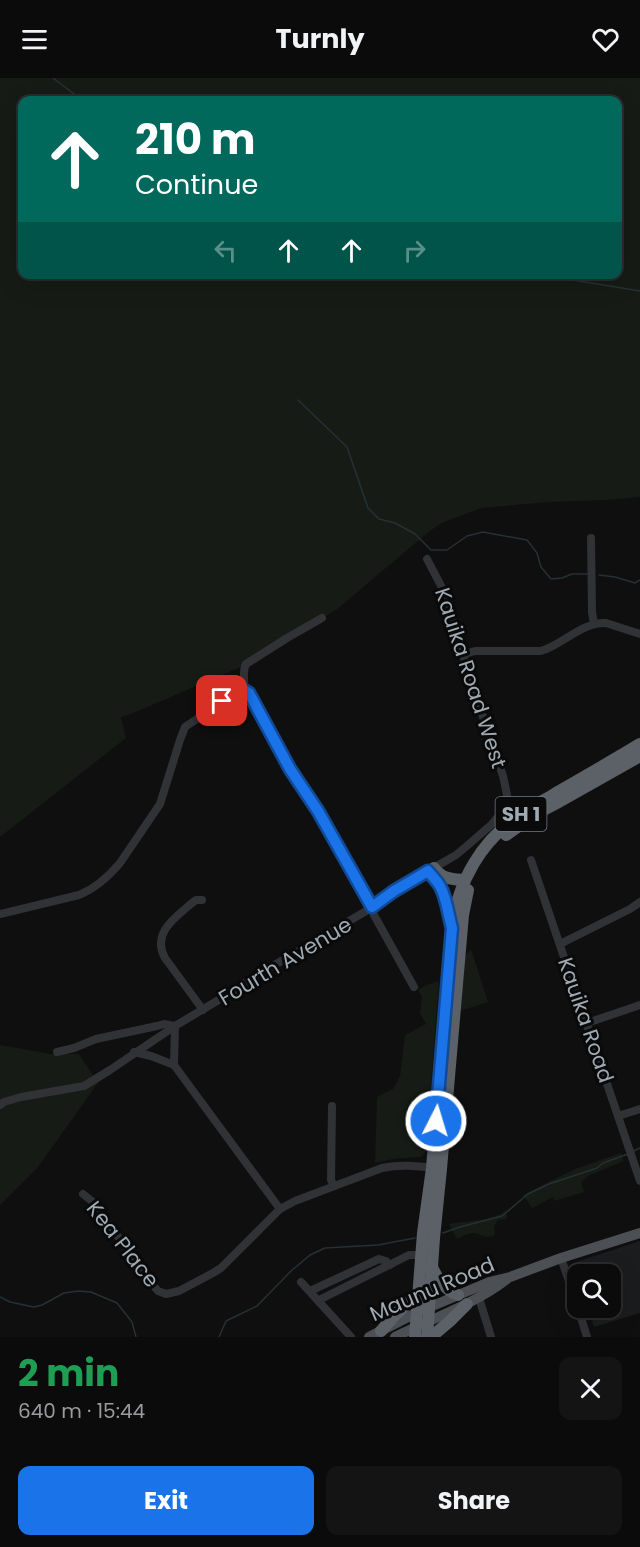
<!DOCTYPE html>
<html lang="en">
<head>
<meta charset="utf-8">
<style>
	body { margin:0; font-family:Poppins,sans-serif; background:#141415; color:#f1f3f6; height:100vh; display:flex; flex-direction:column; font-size:22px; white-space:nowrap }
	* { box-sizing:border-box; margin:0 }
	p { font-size:20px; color:#9a9b9d }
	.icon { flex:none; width:33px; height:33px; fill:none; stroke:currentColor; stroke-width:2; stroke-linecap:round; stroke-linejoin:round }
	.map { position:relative; height:1259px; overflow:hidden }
	.sheet { display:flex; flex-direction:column; background:#0b0b0c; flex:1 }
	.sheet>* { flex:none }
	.top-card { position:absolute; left:18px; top:18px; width:604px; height:183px; border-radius:12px; box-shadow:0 6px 24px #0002,0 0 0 2px #2b2b2d; background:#00695c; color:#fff; overflow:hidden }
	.fabs { position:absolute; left:567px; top:1186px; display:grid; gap:12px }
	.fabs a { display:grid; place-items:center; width:54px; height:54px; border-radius:12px; background:#0b0b0c; box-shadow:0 6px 24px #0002,0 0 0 2px #2b2b2d; font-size:30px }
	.pin { position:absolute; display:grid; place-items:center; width:51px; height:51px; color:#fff; margin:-26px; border-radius:12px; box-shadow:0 3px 9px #0006 }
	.me { position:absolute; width:66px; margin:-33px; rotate:5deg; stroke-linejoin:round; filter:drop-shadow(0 0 4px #0008) }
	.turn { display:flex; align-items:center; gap:21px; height:126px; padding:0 18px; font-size:27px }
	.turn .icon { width:78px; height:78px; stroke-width:2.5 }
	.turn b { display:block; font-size:42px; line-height:51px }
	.lanes { display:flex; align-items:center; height:57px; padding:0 18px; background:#0003; justify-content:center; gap:30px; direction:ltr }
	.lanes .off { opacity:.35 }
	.round { display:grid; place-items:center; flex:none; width:63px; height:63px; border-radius:12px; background:#141415 }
	.head { display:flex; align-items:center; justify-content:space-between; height:102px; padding:0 18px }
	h1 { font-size:36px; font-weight:700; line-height:45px; color:#1e9e55 }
	.button { display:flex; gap:12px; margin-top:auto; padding:12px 18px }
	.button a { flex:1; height:69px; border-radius:12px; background:#1a73e8; color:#fff; font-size:24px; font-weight:700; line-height:69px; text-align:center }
	.button a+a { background:#141415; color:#f1f3f6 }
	header { display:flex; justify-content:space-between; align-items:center; height:78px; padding:0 18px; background:#0b0b0c; font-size:27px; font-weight:700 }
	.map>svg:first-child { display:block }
</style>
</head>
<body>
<header><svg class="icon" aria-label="menu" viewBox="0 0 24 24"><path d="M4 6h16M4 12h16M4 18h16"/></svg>Turnly<svg class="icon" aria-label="heart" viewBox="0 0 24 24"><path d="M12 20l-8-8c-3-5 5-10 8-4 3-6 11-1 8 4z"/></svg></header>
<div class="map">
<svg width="640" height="1259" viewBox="0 0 640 1259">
	<rect width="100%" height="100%" fill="#0f0f10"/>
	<path fill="#1b1c1d" d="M640,1163V1235L594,1249L588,1230H610V1197H578L577,1199L573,1185Z"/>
	<g fill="#161b15" fill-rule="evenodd">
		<path d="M0,0H640V419L605,422L549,424L481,430L444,444L431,452L336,532L243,588L131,636L121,639L126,660L0,759ZM22,22H618V196H22Z"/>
		<path d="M471,871L488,924L460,933L465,878Z"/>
		<path d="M439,903L426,1073L421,1079L393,1081L375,1085L377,1019L393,1011L400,998L405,957L426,946L420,935L422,919L418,912L427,907Z"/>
		<path d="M0,967L51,976H79L98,1005L38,1089L0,1127Z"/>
		<path d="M621,1075L624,1083L590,1097L581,1104L584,1114L554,1123L553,1119L532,1130L523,1117L575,1091Z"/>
		<path d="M506,1132L507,1141L498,1142L494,1148L495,1157C483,1161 482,1156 473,1155C468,1155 461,1159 457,1161L449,1146C465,1143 495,1143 506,1132Z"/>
	</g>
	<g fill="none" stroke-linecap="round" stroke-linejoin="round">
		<g stroke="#253134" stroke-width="1.5">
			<path d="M53,0L82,22"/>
			<path d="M554,196L567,201L640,213"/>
			<path d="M298,322L347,369L368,430L379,441L395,445L415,456L431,472H447L467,458L483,454L527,462L537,475L541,489L551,501L562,500L572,496H587"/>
			<path d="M599,497L615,499L635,505L640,502"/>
			<path d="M632,1074L640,1070"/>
			<path d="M443,1155L460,1149L502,1138L528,1116L549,1106L597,1090L603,1085L628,1076"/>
			<path d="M0,1219L10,1224L34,1229L42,1227L64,1215L78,1213L91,1214L117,1225L132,1244L136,1259"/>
			<path d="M219,1259L226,1243L257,1228L291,1193L310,1177L325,1170L378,1167L415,1160"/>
		</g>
		<g stroke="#303236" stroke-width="8">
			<path d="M591,460L592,534L594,546"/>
			<path d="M322,540L287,560L246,586C242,593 245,603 244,612L248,616L290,691L318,733L369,824L374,837L414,909"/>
			<path d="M465,576L475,573H541C563,567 581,544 606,545L640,556"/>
			<path d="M531,782L640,1103"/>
			<path d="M202,822H196L192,825C176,839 151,855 165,880L203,932"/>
			<path d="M0,836L79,817C94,811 109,798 120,785L160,726L180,662L185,649L238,613L244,612"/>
			<path d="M560,866L630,831L640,824"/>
			<path d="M587,945L640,927"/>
			<path d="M57,974L74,970L96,961L157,948L164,946L175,948L174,987"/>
			<path d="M134,974L151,978L174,987L280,1131"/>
			<path d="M0,1027L4,1024L21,1019L84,1008L110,992L175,948L232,914L246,904L366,833L394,813L456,777L468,767L491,747L502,734L505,727L507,717L503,698L465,586L464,579L465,576L456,560L449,523L427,481"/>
			<path d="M332,1028L331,1102L334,1108"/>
			<path d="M618,1038L640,1031"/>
			<path d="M83,1116L93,1124L152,1206L158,1213L166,1216L179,1213L213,1195L221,1190L280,1131L295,1123L382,1090C400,1086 417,1088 435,1090"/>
			<path d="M561,1180L578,1229"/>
			<path d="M301,1204L351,1259"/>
			<path d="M310,1213L379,1181L386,1183L390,1187"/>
			<path d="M479,1220L491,1259"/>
			<path d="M319,1222L409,1177H421"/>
			<path d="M578,1230L587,1259"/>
		</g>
		<g stroke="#4c5055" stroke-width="10">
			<path d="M369,1259L416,1235L489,1204L510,1199L561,1180L640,1155"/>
			<path d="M395,1259C431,1241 475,1226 507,1201"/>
		</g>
		<g stroke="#5b6167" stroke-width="12">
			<path d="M506,757L534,737L555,726L640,678"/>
			<path d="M434,790C442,801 451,801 464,802"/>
			<path d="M428,793L440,809L448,830L450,843"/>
			<path d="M432,1189C438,1202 444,1211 458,1217"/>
			<path d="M381,1253L395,1237L417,1217"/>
			<path d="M415,1259L423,1155L432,1090L452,850C458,803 481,763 521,736C532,728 545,722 556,715C584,699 612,683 640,666"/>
			<path d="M427,1259L434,1160L441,1091L463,837L468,812"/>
			<path d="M431,1259L450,1243L467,1226"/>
		</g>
	</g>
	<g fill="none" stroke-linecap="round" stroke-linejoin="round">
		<g stroke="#114b97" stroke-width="15">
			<path id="route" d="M222,623L241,612H244L249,615L290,691L318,733L372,829L394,813L428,793C432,798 437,803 440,808C447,821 448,836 452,850L436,1043"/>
		</g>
		<use href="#route" stroke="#1a73e8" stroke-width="10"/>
	</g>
	<g text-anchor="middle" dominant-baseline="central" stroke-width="6" stroke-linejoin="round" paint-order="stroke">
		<rect fill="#0a0a0b" stroke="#727a81" stroke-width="1.5" x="495.5" y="719" width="51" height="34" rx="4.5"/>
		<g font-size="20" font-weight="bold" fill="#9faab3">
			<text x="521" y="736">SH 1</text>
		</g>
		<g font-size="21" fill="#9faab3" stroke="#0a0a0b">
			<text transform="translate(471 600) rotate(72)">Kauika Road West</text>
			<text transform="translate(285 883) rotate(-31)">Fourth Avenue</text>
			<text transform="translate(586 942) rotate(71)">Kauika Road</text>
			<text transform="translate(123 1166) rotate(52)">Kea Place</text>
			<text transform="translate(432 1211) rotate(-23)">Maunu Road</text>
		</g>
	</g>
</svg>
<div class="fabs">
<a><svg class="icon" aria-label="search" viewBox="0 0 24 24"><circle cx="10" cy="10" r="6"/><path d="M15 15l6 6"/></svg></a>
</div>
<div class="pin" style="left:222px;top:623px;background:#d93025"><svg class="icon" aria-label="arrive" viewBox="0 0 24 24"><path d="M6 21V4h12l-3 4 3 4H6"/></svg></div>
<svg class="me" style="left:436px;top:1043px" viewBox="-20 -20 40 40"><circle r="17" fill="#1a73e8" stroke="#fff" stroke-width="3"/><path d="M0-11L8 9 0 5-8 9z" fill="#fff"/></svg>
<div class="top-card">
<div class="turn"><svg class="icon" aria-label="ahead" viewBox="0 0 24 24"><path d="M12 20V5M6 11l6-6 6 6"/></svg><div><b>210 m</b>Continue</div></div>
<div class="lanes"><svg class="icon off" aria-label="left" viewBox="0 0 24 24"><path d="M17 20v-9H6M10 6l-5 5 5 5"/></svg><svg class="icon" aria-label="ahead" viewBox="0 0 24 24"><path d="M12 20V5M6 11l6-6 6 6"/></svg><svg class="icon" aria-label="ahead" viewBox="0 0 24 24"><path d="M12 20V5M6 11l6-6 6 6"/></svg><svg class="icon off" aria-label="right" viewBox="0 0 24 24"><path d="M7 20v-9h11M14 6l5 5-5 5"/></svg></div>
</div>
</div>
<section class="sheet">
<div class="head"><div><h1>2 min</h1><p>640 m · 15:44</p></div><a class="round"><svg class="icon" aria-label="close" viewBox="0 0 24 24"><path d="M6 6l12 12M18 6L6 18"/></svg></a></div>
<div class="button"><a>Exit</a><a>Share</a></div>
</section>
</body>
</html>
